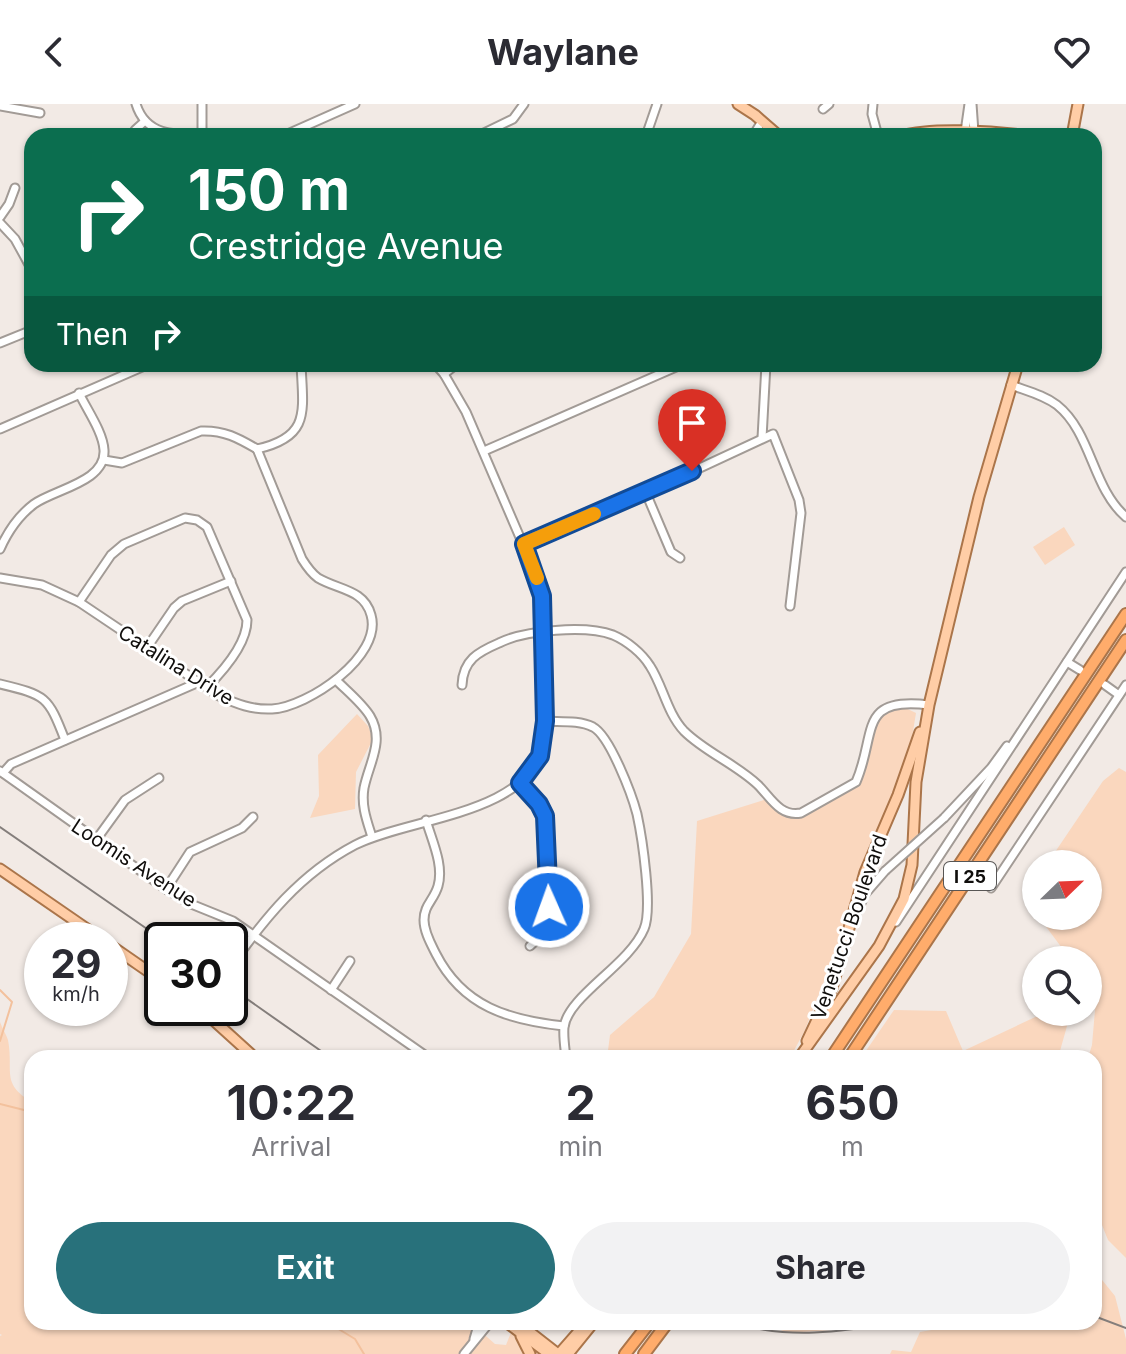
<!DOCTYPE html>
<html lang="en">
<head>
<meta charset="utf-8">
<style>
	body { margin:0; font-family:Inter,sans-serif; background:#f2f2f3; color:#2b2b33; height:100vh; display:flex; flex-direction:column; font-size:30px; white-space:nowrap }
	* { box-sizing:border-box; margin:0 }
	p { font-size:26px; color:#7c7c81 }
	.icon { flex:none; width:44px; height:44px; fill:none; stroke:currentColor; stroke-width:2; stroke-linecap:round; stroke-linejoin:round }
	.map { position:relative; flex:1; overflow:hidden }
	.panel { position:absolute; left:24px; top:946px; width:1078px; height:280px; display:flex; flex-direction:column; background:#fff; border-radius:24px; box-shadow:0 2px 6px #0004 }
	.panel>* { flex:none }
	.banner { position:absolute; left:24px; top:24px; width:1078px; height:244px; border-radius:24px; box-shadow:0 2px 6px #0004; background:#0b6e4f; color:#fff; overflow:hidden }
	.needle { width:52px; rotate:67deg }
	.fabs { position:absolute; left:1022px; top:746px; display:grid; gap:16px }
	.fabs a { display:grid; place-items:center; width:80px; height:80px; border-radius:50%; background:#fff; box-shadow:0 2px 6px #0004; font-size:40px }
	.speed { position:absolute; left:24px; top:818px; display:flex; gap:16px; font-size:40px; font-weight:700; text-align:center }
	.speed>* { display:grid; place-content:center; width:104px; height:104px; border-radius:50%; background:#fff; box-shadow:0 2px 6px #0004; line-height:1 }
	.speed small { font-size:20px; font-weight:400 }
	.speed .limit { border:4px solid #111; border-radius:12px; background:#fff; color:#111 }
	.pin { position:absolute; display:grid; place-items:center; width:68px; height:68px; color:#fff; margin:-82px -34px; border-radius:50% 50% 50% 0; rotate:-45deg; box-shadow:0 0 8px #0007 }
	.pin .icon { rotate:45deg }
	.me { position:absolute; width:88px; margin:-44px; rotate:358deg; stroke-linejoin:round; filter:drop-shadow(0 0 6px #0008) }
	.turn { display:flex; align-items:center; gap:28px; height:168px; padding:0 32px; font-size:36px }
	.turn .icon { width:104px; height:104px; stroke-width:2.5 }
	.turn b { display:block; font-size:56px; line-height:68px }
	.then { display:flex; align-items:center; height:76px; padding:0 32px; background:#0003; gap:16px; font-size:30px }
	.eta { display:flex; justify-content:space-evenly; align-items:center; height:136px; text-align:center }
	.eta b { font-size:48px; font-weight:700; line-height:56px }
	.primary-button { display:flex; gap:16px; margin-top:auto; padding:16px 32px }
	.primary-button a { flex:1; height:92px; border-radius:48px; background:#28717b; color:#fff; font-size:32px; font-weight:700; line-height:92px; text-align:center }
	.primary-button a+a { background:#f2f2f3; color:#2b2b33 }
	header { display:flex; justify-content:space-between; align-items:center; height:104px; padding:0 32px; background:#fff; font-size:36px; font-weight:700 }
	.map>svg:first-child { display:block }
</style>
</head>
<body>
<header><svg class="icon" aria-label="back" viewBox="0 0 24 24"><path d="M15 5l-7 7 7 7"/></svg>Waylane<svg class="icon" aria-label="heart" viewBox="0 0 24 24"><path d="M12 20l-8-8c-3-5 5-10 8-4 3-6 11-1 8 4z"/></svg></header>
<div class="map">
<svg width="1126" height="1250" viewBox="0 0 1126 1250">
	<rect width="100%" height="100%" fill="#f2eae5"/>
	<g fill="#fad7be">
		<path d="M1064,423L1075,441L1045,461L1033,443Z"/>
		<path d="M895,599L916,609L907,664L805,926L790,954H607L610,931L654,893L691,830L697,717L770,694L784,708L801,709L847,685L860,671L874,617Z"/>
		<path d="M357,610L368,622L373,635L356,668L355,705L310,714L319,692L318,651Z"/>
		<path d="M1119,664L1126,668V1154L1108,1136L1094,1101V954H1088L1092,941L1096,895L1088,883V856H1071L1038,812H1088V760H1047L1103,677Z"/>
		<path d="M894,906L946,907L963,947L1046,908H1067L1069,915L1058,954H861Z"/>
		<path d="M0,918C2,924 6,930 8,936C14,967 0,979 32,998V1218H470L495,1240L506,1241L512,1226L541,1250H0V1232L2,1231L0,1230Z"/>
		<path d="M1094,1166L1115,1192L1126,1235V1250H890L892,1246L911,1248L920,1228L977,1218H1094Z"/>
		<path d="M757,1218H888L872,1223L789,1229Z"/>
	</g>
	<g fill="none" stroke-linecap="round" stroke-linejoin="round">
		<g stroke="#f3c19d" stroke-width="2">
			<path d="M0,886L12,898L0,937"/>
			<path d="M0,1000L32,1008"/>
			<path d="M327,1218L355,1235L364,1250"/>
		</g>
		<g stroke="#a29b96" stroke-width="11">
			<g id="minor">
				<path d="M136,0C149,42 195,27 228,32"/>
				<path d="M202,0V30"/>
				<path d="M873,0L872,10L878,32"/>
				<path d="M972,0L974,28"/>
				<path d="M0,2L40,9"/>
				<path d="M823,5L829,0"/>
				<path d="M135,26L145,17"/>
				<path d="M965,28L969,0"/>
				<path d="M283,32L355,0"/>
				<path d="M478,32L513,15L524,0"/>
				<path d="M646,32L657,0"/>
				<path d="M753,32L762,17"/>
				<path d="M0,113L9,100L15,84"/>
				<path d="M0,119L15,135L32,166"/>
				<path d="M0,239L32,226"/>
				<path d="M444,270L457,260"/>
				<path d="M1011,281C1027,287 1044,291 1057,301C1092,329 1092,384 1126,413"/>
				<path d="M0,325L149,260"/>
				<path d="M762,334L766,260"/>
				<path d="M257,345C311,333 303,307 301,260"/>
				<path d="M484,347L683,260"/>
				<path d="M104,356L122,359L201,327C224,326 238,334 257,345"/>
				<path d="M646,389L671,448L680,454"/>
				<path d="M524,440L646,389L773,330L799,396L801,409L790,502"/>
				<path d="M0,445C8,427 18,412 34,400C55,385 106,378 104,346C103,328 87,306 79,289"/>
				<path d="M0,474L42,481L79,498L219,592C237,600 252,606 272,605C308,603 383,552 371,511C364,485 338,486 318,474C311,469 307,463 302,455L257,345"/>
				<path d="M79,498L111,451L124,440L185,414L197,416L207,423L247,516C247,540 223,567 207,583"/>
				<path d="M146,545L174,504L182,497L231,477"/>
				<path d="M1067,558L1080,566"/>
				<path d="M336,576C347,587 362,599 370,612C385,637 369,659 364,684C361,702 367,717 372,733"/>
				<path d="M0,580C46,591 48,592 65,636"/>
				<path d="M462,581C463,556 478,548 499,539C525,526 586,521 613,531C627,537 642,549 650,562C663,582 667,609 684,627C705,648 736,660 758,681C771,694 780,713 801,709L856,678C877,630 857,592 929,601"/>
				<path d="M1105,581L1119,591"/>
				<path d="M545,617C560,618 579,616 593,623C610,632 632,691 637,710C642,733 653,805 644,825C629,861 568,892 564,923C563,933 565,944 566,954"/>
				<path d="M0,667L166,785L191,800L233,817L429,954"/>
				<path d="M3,669L11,660L199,578"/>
				<path d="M520,679C533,694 544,704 546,725L549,803L544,829L530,842"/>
				<path d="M944,714L991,664L1007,642"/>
				<path d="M426,716C432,737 444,761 438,782C434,796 424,801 424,816C424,828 431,840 436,850C463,903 509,916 564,922"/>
				<path d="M96,736L125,696L159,674"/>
				<path d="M991,784L1126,581"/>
				<path d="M166,785L190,748L242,724L253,713"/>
				<path d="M857,808L865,790L885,767"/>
				<path d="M896,818L1126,468"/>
				<path d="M230,863C265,814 300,770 355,741C408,714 526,711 543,643C547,626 545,606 545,589C544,550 547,511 537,473L466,308L444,270L435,260"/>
				<path d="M331,886L350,857"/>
				<path d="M474,1235L479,1218"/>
				<path d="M464,1250L490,1218"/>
			</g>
		</g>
		<g stroke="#ab754a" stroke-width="13">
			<g id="major">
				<path d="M738,0L755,11L779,32"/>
				<path d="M900,32C933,23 993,27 1028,32"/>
				<path d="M1072,32L1078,0"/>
				<path d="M0,765L103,836"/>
				<path d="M110,841L162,877"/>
				<path d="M200,904L255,954"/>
				<path d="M807,937L832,884L865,768L898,691L920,628"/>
				<path d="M799,954L879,842L904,795L912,761L916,678L929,601L979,393L1018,260"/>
				<path d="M506,1218L549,1250"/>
				<path d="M517,1218L558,1250"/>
				<path d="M521,1232L530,1250"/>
				<path d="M559,1250L587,1218"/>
				<path d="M568,1250L594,1218"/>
			</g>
		</g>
		<g stroke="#ab754a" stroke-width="14">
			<g id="highway">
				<path d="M831,954L1126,510"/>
				<path d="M849,954L1126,536"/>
				<path d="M625,1250L650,1218"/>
				<path d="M644,1250L668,1218"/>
			</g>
		</g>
		<use href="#minor" stroke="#fff" stroke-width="7"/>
		<use href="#major" stroke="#ffcda6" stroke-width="9"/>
		<use href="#highway" stroke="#ffac6b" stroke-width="10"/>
		<g stroke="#847e7b" stroke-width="2">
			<path d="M0,723L163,836"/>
			<path d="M230,883L331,954"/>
			<path d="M1094,1212L1126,1224"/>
			<path d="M730,1218C787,1236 842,1228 899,1218"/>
		</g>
		<g stroke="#a29b96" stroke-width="11" stroke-linecap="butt">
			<path id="minor-bridge" d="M885,767L944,714"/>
		</g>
		<use href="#minor-bridge" stroke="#fff" stroke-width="7"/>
	</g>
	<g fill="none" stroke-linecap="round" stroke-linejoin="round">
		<g stroke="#114b97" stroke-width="20">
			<path id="route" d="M549,803L545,712L539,700L520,679L540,652L545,617L542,492L524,440L692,367"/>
		</g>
		<use href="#route" stroke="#1a73e8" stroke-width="14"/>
		<path stroke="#f59e0b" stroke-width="14" d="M537,474L524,440L594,410"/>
	</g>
	<g text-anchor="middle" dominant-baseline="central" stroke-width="6" stroke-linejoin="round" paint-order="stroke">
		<rect fill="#fff" stroke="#585655" stroke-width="2" x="944" y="758" width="52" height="28" rx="6"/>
		<g font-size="18" font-weight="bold" fill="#100e0c">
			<text x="970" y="772">I 25</text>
		</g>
		<g font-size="20" fill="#100e0c" stroke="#fff">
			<text transform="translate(176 561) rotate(32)">Catalina Drive</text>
			<text transform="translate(134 759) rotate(33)">Loomis Avenue</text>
			<text transform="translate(849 823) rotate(-71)">Venetucci Boulevard</text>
		</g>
	</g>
</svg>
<div class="fabs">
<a><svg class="needle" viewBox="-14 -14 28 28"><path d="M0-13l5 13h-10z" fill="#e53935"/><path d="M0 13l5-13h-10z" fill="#7c7c81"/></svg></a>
<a><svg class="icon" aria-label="search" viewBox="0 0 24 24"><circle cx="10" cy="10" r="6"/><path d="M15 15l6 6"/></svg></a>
</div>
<div class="speed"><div>29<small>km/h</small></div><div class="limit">30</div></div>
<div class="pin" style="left:692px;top:367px;background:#d93025"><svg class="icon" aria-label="arrive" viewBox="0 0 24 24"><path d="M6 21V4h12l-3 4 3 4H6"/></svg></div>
<svg class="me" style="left:549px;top:803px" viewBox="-20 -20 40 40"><circle r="17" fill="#1a73e8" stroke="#fff" stroke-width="3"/><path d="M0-11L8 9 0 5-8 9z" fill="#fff"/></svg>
<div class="banner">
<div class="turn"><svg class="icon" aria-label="right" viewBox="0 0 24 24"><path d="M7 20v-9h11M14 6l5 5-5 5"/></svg><div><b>150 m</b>Crestridge Avenue</div></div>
<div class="then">Then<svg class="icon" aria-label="right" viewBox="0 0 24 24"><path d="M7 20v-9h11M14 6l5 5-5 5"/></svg></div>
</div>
<section class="panel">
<div class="eta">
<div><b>10:22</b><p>Arrival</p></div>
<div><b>2</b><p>min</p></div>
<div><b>650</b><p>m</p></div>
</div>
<div class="primary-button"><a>Exit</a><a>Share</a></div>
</section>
</div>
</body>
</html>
